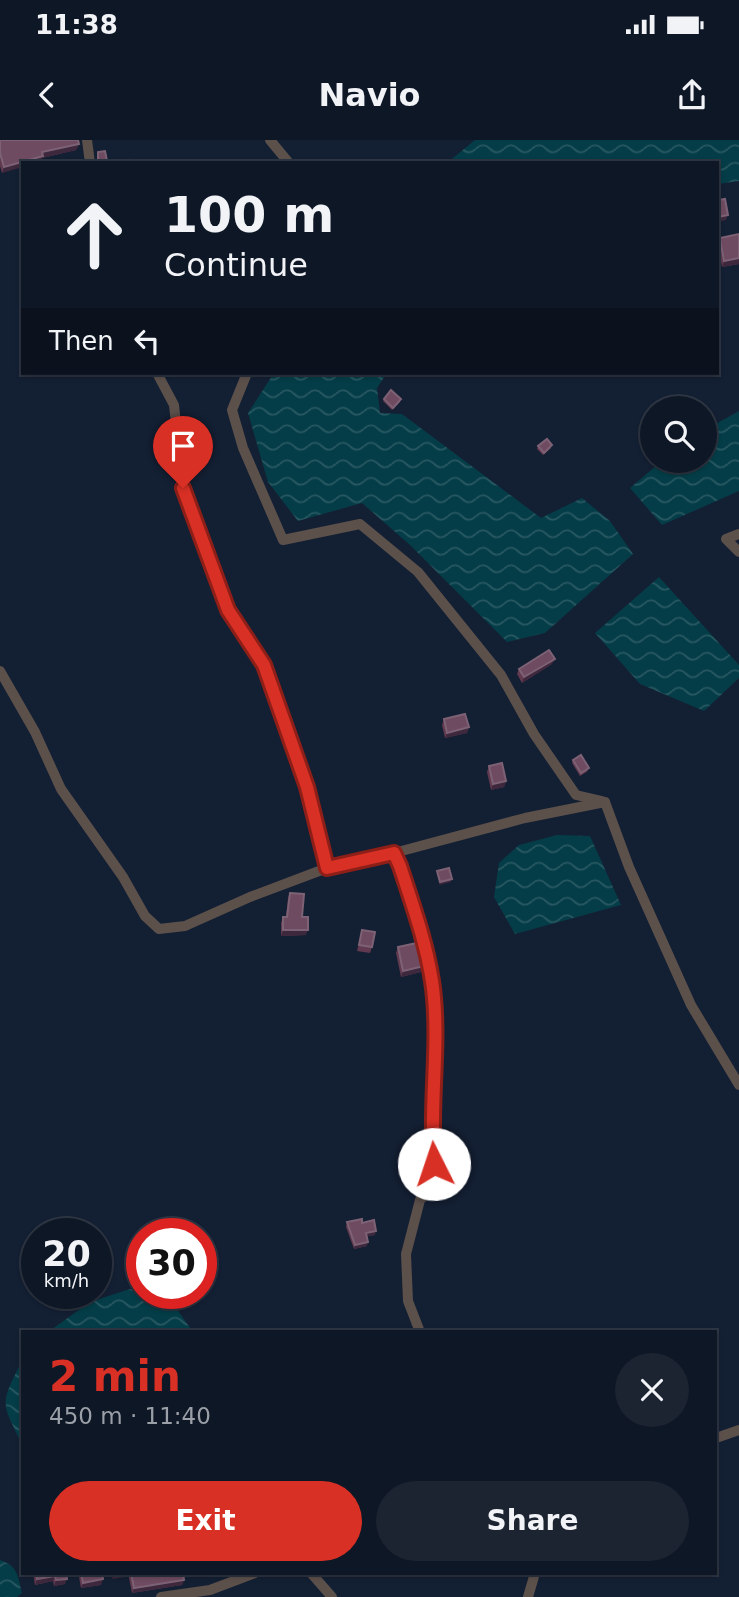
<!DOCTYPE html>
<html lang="en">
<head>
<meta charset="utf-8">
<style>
	body { margin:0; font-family:"DejaVu Sans",sans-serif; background:#1c2432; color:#f1f3f6; height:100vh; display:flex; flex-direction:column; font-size:26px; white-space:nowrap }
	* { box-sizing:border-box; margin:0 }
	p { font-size:23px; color:#9b9fa7 }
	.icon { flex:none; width:38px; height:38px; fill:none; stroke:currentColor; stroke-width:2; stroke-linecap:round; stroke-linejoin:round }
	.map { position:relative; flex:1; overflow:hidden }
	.panel { position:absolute; left:21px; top:1190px; width:696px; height:245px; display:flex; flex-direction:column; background:#0e1726; border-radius:0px; box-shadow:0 2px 5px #0004,0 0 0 2px #2e3643 }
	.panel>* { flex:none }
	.top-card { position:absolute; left:21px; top:21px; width:698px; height:214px; border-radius:0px; box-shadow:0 2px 5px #0004,0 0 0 2px #2e3643; background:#0e1726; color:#f1f3f6; overflow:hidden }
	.fabs { position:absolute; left:640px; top:256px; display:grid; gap:14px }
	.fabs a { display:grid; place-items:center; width:77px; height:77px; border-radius:50%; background:#0e1726; box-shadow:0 2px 5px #0004,0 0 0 2px #2e3643; font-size:35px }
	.speed { position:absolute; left:21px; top:1078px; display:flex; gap:14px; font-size:35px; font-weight:700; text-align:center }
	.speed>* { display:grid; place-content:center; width:91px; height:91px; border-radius:50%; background:#0e1726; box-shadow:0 2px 5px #0004,0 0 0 2px #2e3643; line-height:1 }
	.speed small { font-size:18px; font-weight:400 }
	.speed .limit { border:10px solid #d22; background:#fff; color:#111 }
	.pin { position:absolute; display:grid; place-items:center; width:60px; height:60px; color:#fff; margin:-72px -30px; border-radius:50% 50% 50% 0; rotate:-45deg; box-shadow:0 0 7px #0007 }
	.pin .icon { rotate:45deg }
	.me { position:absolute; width:77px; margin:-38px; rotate:356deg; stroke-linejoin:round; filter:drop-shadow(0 0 5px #0008) }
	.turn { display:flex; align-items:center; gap:24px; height:147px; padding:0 28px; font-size:32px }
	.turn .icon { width:91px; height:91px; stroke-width:2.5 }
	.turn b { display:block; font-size:49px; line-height:60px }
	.then { display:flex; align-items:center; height:66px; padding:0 28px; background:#0003; gap:14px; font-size:26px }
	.round { display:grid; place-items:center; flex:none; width:74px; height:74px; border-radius:37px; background:#1c2432 }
	.overview { display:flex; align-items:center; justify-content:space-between; height:119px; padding:0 28px }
	h1 { font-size:42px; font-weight:800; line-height:52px; color:#d93025 }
	.action { display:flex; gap:14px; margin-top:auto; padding:14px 28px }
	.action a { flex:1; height:80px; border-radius:42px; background:#d93025; color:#fff; font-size:28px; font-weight:800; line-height:80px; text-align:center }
	.action a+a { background:#1c2432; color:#f1f3f6 }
	.status { display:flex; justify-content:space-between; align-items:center; height:49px; padding:0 35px; background:#0e1726; direction:ltr }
	.status svg { height:19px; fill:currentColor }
	header { display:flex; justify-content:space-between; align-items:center; height:91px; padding:0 28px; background:#0e1726; font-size:32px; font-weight:800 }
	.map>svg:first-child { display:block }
</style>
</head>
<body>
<div class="status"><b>11:38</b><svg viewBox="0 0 49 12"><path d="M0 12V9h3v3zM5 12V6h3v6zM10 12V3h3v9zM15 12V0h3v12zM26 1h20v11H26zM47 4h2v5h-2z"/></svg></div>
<header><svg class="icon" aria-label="back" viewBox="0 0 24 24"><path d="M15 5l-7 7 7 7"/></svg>Navio<svg class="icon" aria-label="share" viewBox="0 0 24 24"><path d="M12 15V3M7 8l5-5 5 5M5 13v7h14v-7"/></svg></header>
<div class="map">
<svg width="739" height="1457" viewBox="0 0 739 1457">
	<defs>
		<pattern id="water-waves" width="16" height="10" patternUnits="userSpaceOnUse" patternTransform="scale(1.75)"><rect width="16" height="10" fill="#043d47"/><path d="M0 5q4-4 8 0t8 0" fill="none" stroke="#285862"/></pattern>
	</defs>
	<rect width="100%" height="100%" fill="#131f33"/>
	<g fill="url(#water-waves)">
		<path d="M475,0H739V41L718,44V23H447Z"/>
		<path d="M274,233H387L377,248L380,273L402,274L541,378L582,358L610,381L633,414L545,493L507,502L410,405L362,363L298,381L268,342L248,273Z"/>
		<path d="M739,271V351L662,385L630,348L663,320H705V290Z"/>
		<path d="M659,437L739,525V538L704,571L640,544L595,493Z"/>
		<path d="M557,695L590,696L621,765L515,794L494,757L499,723L519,705Z"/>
		<path d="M130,1149L172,1162L193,1192H48L90,1162Z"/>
		<path d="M23,1218V1306C0,1259 0,1266 23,1218Z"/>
		<path d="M0,1420C18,1426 18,1436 22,1453L17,1457H0Z"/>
	</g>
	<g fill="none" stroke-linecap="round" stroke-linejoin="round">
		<g stroke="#5c504b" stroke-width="10">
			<path d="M87,0L90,23"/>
			<path d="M270,0L289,23"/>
			<path d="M157,233L174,265L183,348L228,470L264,525L307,647L327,728"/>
			<path d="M247,233L232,270L243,308L283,400L360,384L418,432L501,535L534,594L576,655L602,661"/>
			<path d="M739,394L726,399L739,412"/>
			<path d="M0,531L35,592L61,649L123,737L145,776L159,789L185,786L250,757L327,728L394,713L525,678L605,662"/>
			<path d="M605,662L629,727L691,865L739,945"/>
			<path d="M394,713L408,749L432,841L435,904L431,985L436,1044L420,1060L406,1114L408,1161L420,1192"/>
			<path d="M716,1298L739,1290"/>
			<path d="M311,1433L332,1457"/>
			<path d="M161,1457L210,1450L255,1433"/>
			<path d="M528,1457L535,1433"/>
		</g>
	</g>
	<g fill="#623a4f">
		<path d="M0,0L79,4L76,10L42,18L40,22L38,23H23L2,33L0,26Z"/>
		<path d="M739,94V124L722,127L718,104L720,98Z"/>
		<path d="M384,259L400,262L392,270L383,261Z"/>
		<path d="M538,306L551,308L543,315L537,309Z"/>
		<path d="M552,524L522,543L517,534L519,529Z"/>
		<path d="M444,579L469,587L467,593L445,598L442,585Z"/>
		<path d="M573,620L588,631L580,636L572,623Z"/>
		<path d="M489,626L506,641L504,647L491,650L487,632Z"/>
		<path d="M290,753L302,777L306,795L281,796V783L283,777H286L288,758Z"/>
		<path d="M362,790L372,807L370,813L357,811Z"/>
		<path d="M398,807L424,826L421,832L401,837L396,813Z"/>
		<path d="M418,1017L429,1037L427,1042H416V1022Z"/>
		<path d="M347,1082L362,1083L375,1095L367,1096V1106L354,1109L346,1087Z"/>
		<path d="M33,1433H66L65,1444L54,1446L53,1441L35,1445Z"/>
		<path d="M80,1433H102L101,1445L81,1448L79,1437Z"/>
		<path d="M128,1433H183L184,1440L182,1445L132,1453Z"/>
	</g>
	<g fill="#3e283d">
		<path d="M79,4L76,10L42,18L40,22L38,23H23V27L2,33L4,27L42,12Z"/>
		<path d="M728,75L726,80L718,82V77Z"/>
		<path d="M739,118V124L722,127L724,121Z"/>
		<path d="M555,519L552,524L522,543L524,537Z"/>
		<path d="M469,587L467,593L445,598L447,593Z"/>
		<path d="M506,641L504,647L491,650L493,644Z"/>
		<path d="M452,739L451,742L439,745L440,742Z"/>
		<path d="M283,790H308L306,795L281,796Z"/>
		<path d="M424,826L421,832L401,837L403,831Z"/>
		<path d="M418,1037H429L427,1042H416Z"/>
		<path d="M376,1091L375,1095L365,1097L366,1093Z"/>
		<path d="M368,1102L367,1106L354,1109L355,1105Z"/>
		<path d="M114,1433H126L125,1437L112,1439Z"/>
		<path d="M55,1436L53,1441L35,1445L37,1439Z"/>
		<path d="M67,1439L65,1444L54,1446L56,1440Z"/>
		<path d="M103,1439L101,1445L81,1448L83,1443Z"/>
		<path d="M184,1440L182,1445L132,1453L134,1448Z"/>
	</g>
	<g fill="#6e4b60" stroke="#7d6175" stroke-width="2">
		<path d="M0,0H78L79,4L42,12L43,16L4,27L0,13Z"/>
		<path d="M105,11L107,21L98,23V12Z"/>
		<path d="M129,20L130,23H117Z"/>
		<path d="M725,59L728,75L718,77V60Z"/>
		<path d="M739,94V118L724,121L720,98Z"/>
		<path d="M391,250L401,259L393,268L384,259Z"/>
		<path d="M547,299L552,305L544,313L538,306Z"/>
		<path d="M549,510L555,519L524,537L519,529Z"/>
		<path d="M465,574L469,587L447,593L444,579Z"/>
		<path d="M581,615L589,628L581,633L573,620Z"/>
		<path d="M502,623L506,641L493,644L489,626Z"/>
		<path d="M449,728L452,739L440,742L437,731Z"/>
		<path d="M290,753L304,754L302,777H308V790H283V777H287Z"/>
		<path d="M362,790L375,792L372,807L359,805Z"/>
		<path d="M417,803L424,826L403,831L398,807Z"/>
		<path d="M418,1017H428L429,1037H418Z"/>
		<path d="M362,1079V1083L374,1080L376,1091L366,1093L368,1102L355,1105L347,1082Z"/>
		<path d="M36,1433H66L67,1439L56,1440L55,1436L37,1439Z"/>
		<path d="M81,1433H102L103,1439L83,1443Z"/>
		<path d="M131,1433H183L184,1440L134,1448Z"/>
	</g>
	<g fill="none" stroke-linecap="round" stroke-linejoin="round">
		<g stroke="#8d1f18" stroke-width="18">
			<path id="route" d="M183,348L228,470L264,525L307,647L327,728L394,713L400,726C412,763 426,802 432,841C441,901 429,963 434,1024"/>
		</g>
		<use href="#route" stroke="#d93025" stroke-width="12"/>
	</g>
</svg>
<div class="fabs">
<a><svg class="icon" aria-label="search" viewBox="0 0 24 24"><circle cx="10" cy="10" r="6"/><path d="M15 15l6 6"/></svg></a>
</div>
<div class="speed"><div>20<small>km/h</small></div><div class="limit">30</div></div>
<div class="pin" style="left:183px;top:348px;background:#d93025"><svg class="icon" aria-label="arrive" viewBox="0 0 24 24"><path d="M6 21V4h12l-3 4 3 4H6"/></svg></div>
<svg class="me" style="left:434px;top:1024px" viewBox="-20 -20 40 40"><circle r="19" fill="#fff"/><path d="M0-13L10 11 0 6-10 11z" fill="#d93025"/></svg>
<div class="top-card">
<div class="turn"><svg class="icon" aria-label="ahead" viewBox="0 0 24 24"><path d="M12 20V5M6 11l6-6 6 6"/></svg><div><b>100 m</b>Continue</div></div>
<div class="then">Then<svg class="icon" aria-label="left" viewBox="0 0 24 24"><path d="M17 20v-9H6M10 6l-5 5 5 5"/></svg></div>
</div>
<section class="panel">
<div class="overview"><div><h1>2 min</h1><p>450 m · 11:40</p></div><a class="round"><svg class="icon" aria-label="close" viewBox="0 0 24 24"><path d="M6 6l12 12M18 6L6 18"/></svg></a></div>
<div class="action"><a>Exit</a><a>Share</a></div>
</section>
</div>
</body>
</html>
